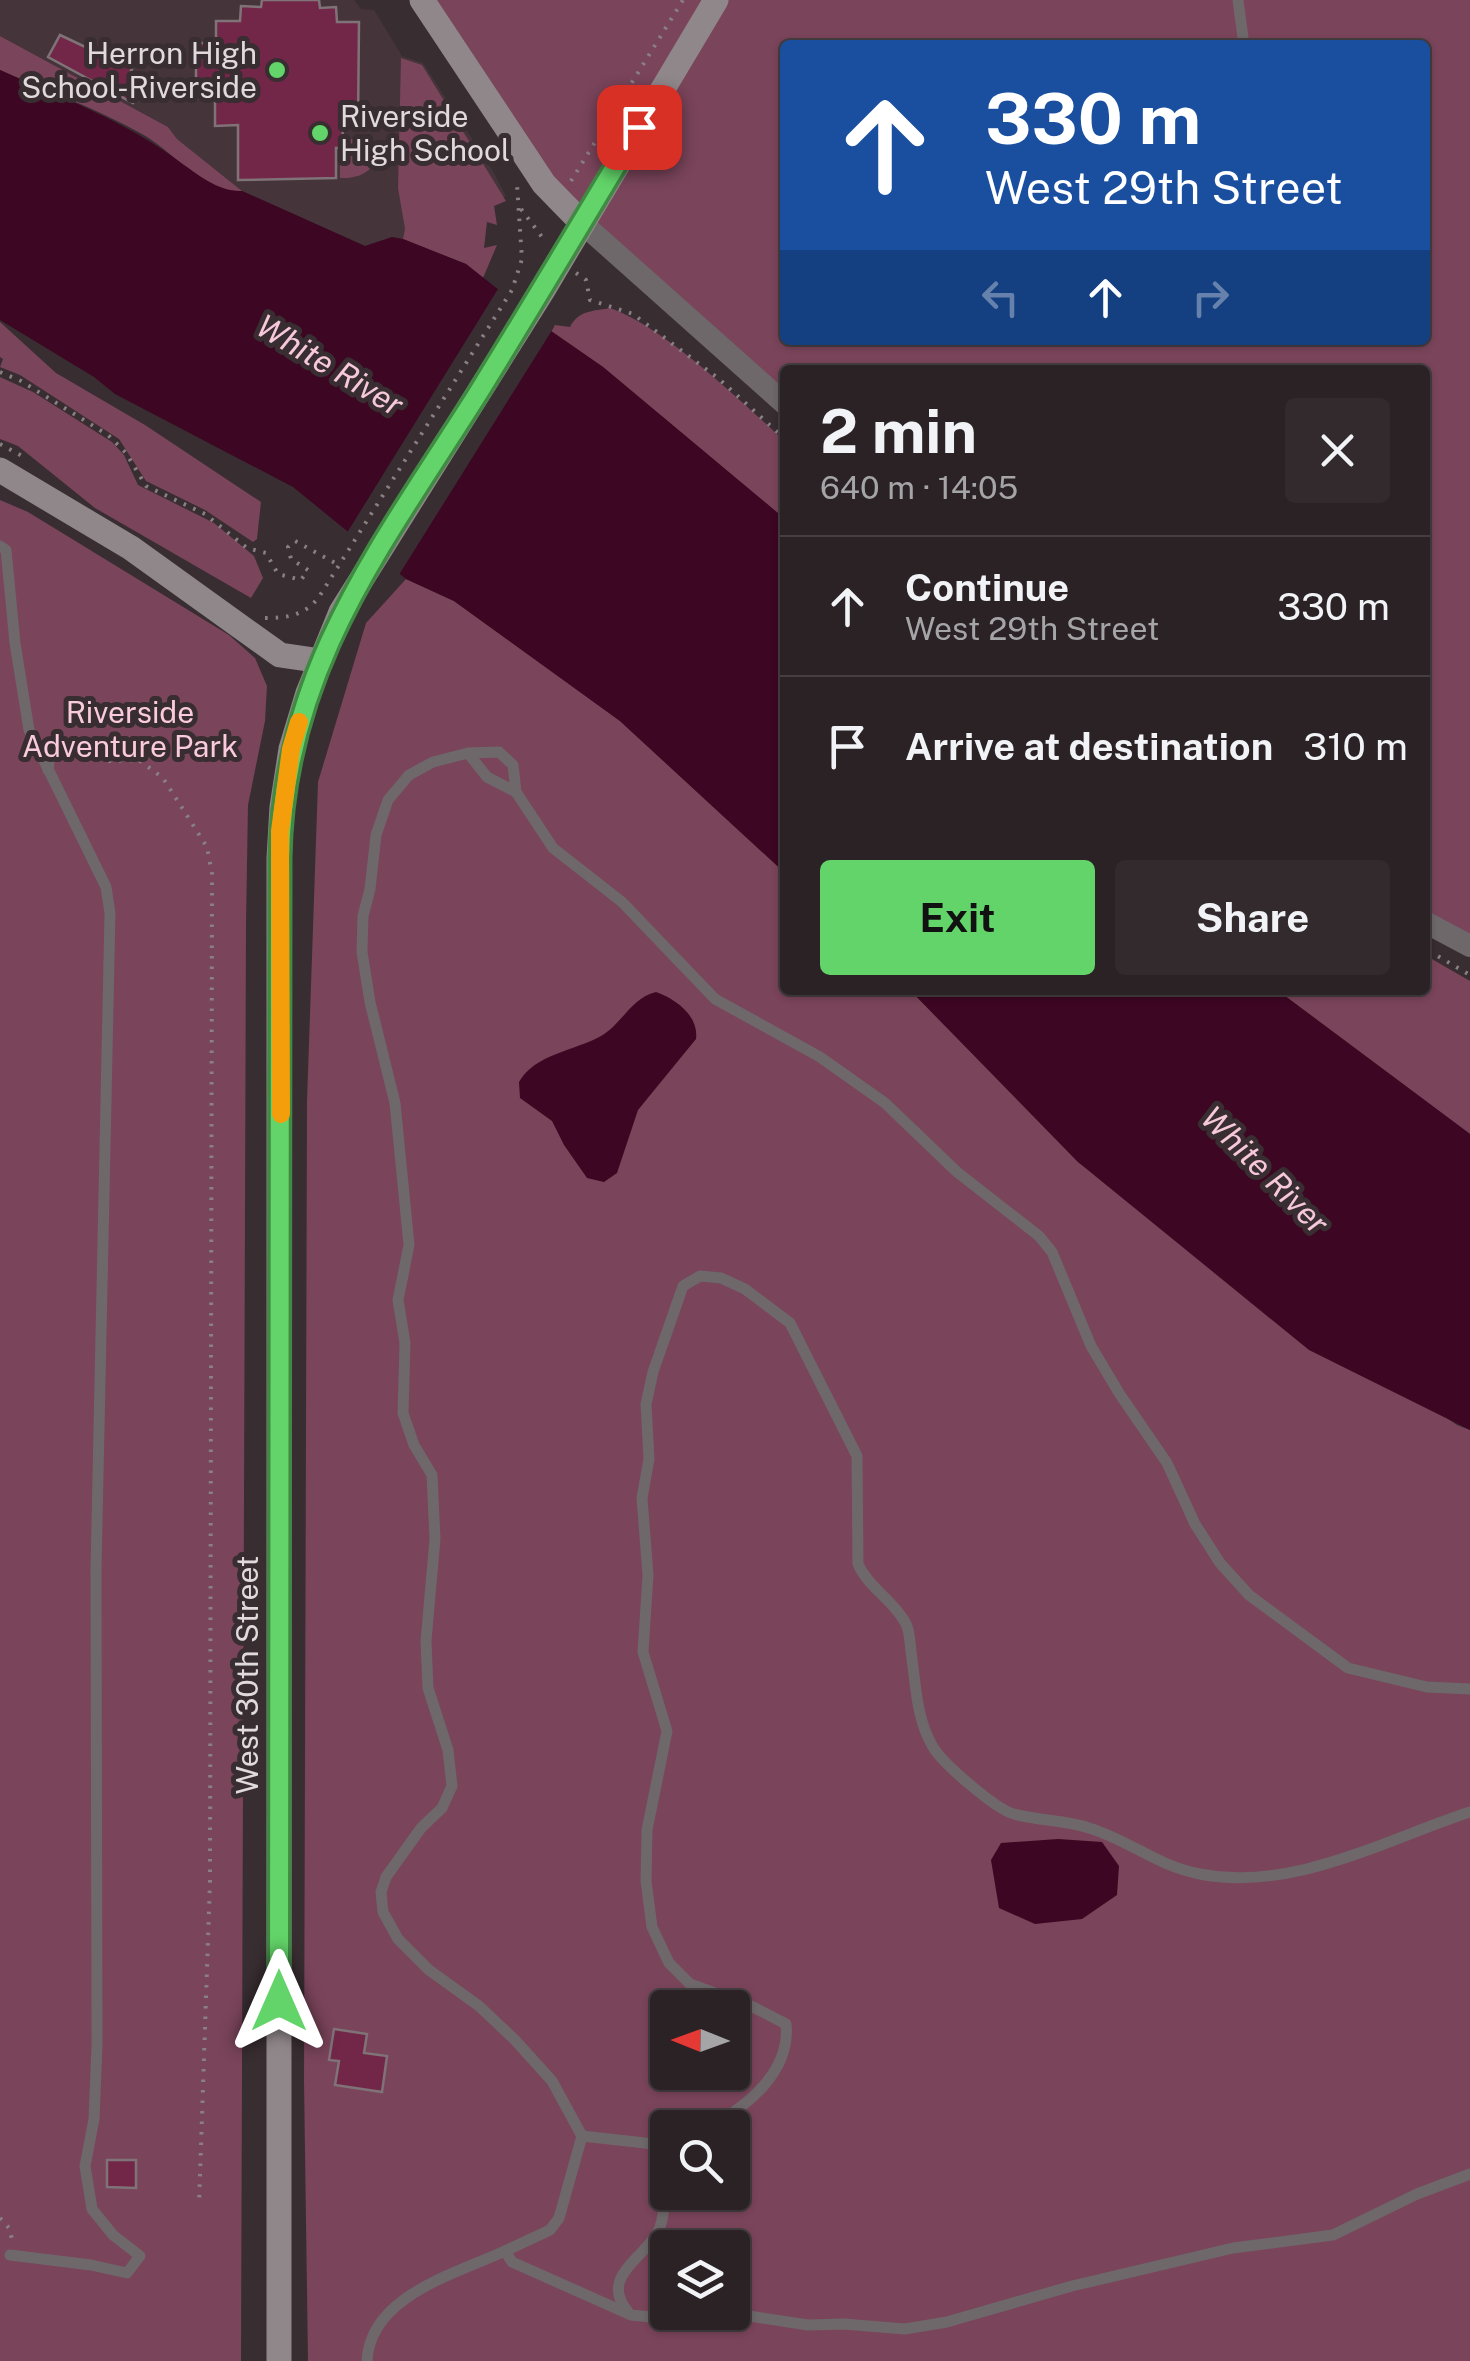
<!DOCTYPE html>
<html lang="en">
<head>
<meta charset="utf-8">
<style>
	body { margin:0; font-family:"Public Sans",sans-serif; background:#322a2d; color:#f1f3f6; height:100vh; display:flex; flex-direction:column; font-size:38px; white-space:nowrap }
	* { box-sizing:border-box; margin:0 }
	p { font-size:32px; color:#a5a4a7 }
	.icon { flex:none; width:55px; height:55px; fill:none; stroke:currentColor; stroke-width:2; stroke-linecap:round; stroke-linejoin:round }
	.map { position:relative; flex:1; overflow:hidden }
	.sheet { position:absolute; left:780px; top:365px; width:650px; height:630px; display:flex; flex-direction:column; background:#2a2225; border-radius:10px; box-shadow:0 2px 8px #0004,0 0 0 2px #463f42 }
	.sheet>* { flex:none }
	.top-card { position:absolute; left:780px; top:40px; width:650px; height:305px; border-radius:10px; box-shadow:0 2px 8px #0004,0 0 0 2px #463f42; background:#1a4fa0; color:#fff; overflow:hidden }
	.needle { width:65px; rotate:271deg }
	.fabs { position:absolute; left:650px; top:1990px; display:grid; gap:20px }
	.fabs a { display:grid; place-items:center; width:100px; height:100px; border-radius:10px; background:#2a2225; box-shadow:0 2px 8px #0004,0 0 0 2px #463f42; font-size:50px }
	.pin { position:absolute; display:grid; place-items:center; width:85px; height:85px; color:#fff; margin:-42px; border-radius:20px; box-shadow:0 5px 15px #0006 }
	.me { position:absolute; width:110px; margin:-55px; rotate:0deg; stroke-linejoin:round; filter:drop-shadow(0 0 8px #0008) }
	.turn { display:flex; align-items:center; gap:35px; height:210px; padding:0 40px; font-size:45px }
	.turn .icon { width:130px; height:130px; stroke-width:2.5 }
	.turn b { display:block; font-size:70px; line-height:85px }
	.lanes { display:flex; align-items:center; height:95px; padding:0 40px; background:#0003; justify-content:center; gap:50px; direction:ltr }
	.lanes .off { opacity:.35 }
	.round { display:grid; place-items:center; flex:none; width:105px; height:105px; border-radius:10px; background:#322a2d }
	.headline { display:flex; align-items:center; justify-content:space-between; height:170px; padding:0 40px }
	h1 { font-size:60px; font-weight:700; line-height:75px }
	.action { display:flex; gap:20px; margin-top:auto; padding:20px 40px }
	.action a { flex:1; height:115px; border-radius:10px; background:#62d469; color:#111; font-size:40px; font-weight:700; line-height:115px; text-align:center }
	.action a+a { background:#322a2d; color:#f1f3f6 }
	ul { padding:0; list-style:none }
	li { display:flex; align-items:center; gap:30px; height:140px; padding:0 40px; border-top:2px solid #463f42 }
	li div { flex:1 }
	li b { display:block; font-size:38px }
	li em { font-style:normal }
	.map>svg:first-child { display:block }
</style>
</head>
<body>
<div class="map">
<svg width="1470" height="2361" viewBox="0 0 1470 2361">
	<rect width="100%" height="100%" fill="#382d31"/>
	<path fill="#46343b" d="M0,0H354L361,9L374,10L402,56L423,63L493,171L506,196L480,207L466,264L380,241L365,246L242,191L177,139L168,127L0,36Z"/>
	<g fill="#7a445a" fill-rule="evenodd">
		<path d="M434,0H1470V939L1425,912V370H785V402L582,223ZM785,45H1425V340H785Z"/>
		<path d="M0,36L168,127L177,139L242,191C204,194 173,151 142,134C98,109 47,91 0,70Z"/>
		<path d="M401,58L422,65L506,201L494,206L497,225L487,222L484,248L497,245L483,278L466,264L403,239L405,229L398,188Z"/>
		<path d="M346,139H360L363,151L382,150C374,170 362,179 340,178V152L347,151Z"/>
		<path d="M610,308C665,327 740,401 785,441V519L603,367L551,331L555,325L570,327C579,309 597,311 610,308Z"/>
		<path d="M0,322L56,373L145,425L261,502L257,539L253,542L205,510L146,481L119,439L20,375L0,367L3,359L0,357Z"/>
		<path d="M0,377L33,392L112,442L124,455L138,485L214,523L254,556L263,578L251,598L95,508L18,446L0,439Z"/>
		<path d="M0,500L28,512L229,635L255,658L267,686L265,721L248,805L246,923L241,2361H0Z"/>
		<path d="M406,579L454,601L620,721L785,873V990H910L1078,1162L1457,1425L1470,1430V2361H308L304,2082L307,1101L318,782L366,623ZM668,2008H732V2072H668ZM668,2128H732V2192H668ZM668,2248H732V2312H668Z"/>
		<path d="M1425,955L1470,981V1134L1277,990H1425Z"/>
	</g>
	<g fill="#3d0622">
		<path d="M0,70C62,98 126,121 180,162C198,175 219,192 242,191L365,246L392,237L403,239L466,264L551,331L603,367L785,519V873L620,721L454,601L406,579L293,487L115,394L94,377L0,320Z"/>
		<path d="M910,990H1277L1470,1134V1430L1309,1350L1078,1162Z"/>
		<path d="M656,992C676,999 699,1016 696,1039L638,1110L617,1173L604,1182L587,1178L564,1145L552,1121L520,1098L519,1082C535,1054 574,1051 601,1036C622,1024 631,998 656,992Z"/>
		<path d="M1058,1839L1102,1842L1119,1866L1117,1895L1082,1919L1035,1924L999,1908L991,1860L1001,1843Z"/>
	</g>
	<path fill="#382d31" d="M498,289L554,327L397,578L345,536Z"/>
	<g fill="#722749" stroke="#7f7377" stroke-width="2.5">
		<path d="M262,0H319L320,8L336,7L337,22H359L358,126H343L342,148H336V178L238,180V125L215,126V98H196V43H216V21H240L241,6L261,7Z"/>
		<path d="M60,35L132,69L130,73L145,81L133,103L48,57Z"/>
		<path d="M334,2029L367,2034L364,2053L387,2056L382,2092L335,2085L339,2061L329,2060Z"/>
		<path d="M107,2160H136V2188L107,2187Z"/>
	</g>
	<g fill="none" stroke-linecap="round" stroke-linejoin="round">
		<g stroke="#898084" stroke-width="4" stroke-dasharray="2.5 8" stroke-linecap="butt">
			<path d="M571,181L683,0"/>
			<path d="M521,209L545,241"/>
			<path d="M576,273L586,280L590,300L633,314L719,379L785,439"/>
			<path d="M0,372L21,381L108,435L126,453L146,486L205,514L247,548L266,553L278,574L301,580L308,570L291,559L288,547L295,541L337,564"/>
			<path d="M0,444L26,458"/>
			<path d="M265,618C288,618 305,615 319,597L512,290L522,259L517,185"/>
			<path d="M67,754L109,761L139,760L163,778L207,847L212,874L210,1881L199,2205"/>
			<path d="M1429,951L1470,975"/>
			<path d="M0,2218L9,2228L12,2239"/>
		</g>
		<g stroke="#6e686a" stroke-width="11">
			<path d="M1238,0L1244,45"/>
			<path d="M0,546L6,550L15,643L29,730L106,887L110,913L96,1569L97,2045L94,2119L85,2166L92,2209L113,2235L140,2256L127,2273L91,2265L10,2255"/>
			<path d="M468,753L487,777L516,792"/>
			<path d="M48,770L51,746"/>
			<path d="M707,2128C746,2108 791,2072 786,2024L751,2006L690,1984L669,1963L652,1927L646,1881L647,1830L667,1731L643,1652L648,1575L642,1498L649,1459L646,1404L653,1372L683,1286L700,1276L721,1278L745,1289L790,1323L857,1456L858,1564C868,1587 893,1600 905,1622C910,1630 910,1643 911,1652C916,1684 916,1719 933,1747C943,1764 997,1810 1014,1814C1039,1821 1065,1820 1089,1828C1129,1840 1157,1866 1200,1874C1293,1892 1384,1840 1470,1812"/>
			<path d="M582,2136L552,2081L515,2040L479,2006L429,1970L398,1939L383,1912L381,1892L386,1877L421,1828L442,1808L452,1786L448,1750L428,1688L426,1641L435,1539L432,1475L414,1445L403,1413L405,1343L398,1300L409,1245L395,1103L370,1002L362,952L363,916L370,889L376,835L388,800L409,775L433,762L468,753L499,752L513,765L516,792L553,848L622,902L715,999L820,1057L885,1103L957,1172L1039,1236L1052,1252L1091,1346L1119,1393L1167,1463L1195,1524L1220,1563L1249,1595L1348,1668L1427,1687L1470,1689"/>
			<path d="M505,2251L550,2230L559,2218L582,2136L654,2144L665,2156C664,2177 667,2207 660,2227C649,2257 597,2275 628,2312"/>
			<path d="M367,2361C370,2296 455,2274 505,2251L512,2262L631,2315L681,2320L749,2316L808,2325L844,2324L905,2329L947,2322L1072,2286L1233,2248L1333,2235L1417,2194L1470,2174"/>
		</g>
		<g stroke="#6e686a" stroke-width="22">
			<path d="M582,223L785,404"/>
			<path d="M1425,922L1470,946"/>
		</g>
		<g stroke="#90878a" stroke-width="25">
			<path d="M422,0L544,184L582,223"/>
			<path d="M0,470L131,548L280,655L321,661"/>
			<path d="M279,2361V858L282,807L291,749L308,693L341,612L543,290L716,0"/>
		</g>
	</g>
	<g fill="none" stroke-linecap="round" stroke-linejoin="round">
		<g stroke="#408a44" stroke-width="25">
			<path id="route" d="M279,2001L280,858C283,670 381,547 477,395C532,306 585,217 639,127"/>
		</g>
		<use href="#route" stroke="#62d469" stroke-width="18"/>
		<path stroke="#f59e0b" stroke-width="18" d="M281,1114L280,831L291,749L299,722"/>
	</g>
	<g fill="#62d469" stroke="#382d31" stroke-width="4">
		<circle cx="277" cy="70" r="10"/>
		<circle cx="320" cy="133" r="10"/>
	</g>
	<g text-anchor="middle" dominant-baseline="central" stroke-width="10" stroke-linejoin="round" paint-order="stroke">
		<g font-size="30" fill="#e1dadd" stroke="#382d31" text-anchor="end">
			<text x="257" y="53">Herron High<tspan x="257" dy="34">School-Riverside</tspan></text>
			<text x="340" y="116" text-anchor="start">Riverside<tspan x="340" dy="34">High School</tspan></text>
		</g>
		<g font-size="30" fill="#facbdc" stroke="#382d31">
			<text x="130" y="712">Riverside<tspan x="130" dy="34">Adventure Park</tspan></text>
		</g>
		<g font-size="30" fill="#e1dadd" stroke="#382d31">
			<text transform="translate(247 1675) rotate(-90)">West 30th Street</text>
		</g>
		<g font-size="32" font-style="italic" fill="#f6c8d9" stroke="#382d31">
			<text transform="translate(330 365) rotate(31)">White River</text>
			<text transform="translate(1265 1170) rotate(45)">White River</text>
		</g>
	</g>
</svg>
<div class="fabs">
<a><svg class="needle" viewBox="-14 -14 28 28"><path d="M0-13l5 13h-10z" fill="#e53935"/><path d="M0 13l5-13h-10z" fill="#a5a4a7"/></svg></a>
<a><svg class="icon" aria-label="search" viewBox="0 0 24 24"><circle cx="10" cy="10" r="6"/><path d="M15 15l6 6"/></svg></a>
<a><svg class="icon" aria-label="layers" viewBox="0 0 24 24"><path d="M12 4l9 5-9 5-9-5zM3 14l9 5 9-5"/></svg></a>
</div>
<div class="pin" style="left:639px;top:127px;background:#d93025"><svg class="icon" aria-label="arrive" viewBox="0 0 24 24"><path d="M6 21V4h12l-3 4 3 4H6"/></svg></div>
<svg class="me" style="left:279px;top:2001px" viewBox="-20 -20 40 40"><path d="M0-17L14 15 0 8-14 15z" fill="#62d469" stroke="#fff" stroke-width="4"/></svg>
<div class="top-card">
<div class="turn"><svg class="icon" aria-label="ahead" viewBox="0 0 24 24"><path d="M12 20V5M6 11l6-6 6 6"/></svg><div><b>330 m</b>West 29th Street</div></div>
<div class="lanes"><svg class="icon off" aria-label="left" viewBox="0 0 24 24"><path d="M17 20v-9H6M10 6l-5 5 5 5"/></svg><svg class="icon" aria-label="ahead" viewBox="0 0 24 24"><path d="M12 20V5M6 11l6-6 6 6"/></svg><svg class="icon off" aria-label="right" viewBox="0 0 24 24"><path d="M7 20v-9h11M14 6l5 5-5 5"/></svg></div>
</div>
<section class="sheet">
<div class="headline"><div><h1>2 min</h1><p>640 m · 14:05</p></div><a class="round"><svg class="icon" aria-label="close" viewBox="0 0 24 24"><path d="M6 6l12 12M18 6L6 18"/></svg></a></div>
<ul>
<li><svg class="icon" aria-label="ahead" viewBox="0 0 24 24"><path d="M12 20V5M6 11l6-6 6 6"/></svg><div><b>Continue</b><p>West 29th Street</p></div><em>330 m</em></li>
<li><svg class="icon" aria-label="arrive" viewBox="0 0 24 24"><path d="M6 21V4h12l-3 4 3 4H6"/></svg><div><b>Arrive at destination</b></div><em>310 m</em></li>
</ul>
<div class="action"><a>Exit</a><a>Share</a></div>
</section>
</div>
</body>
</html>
